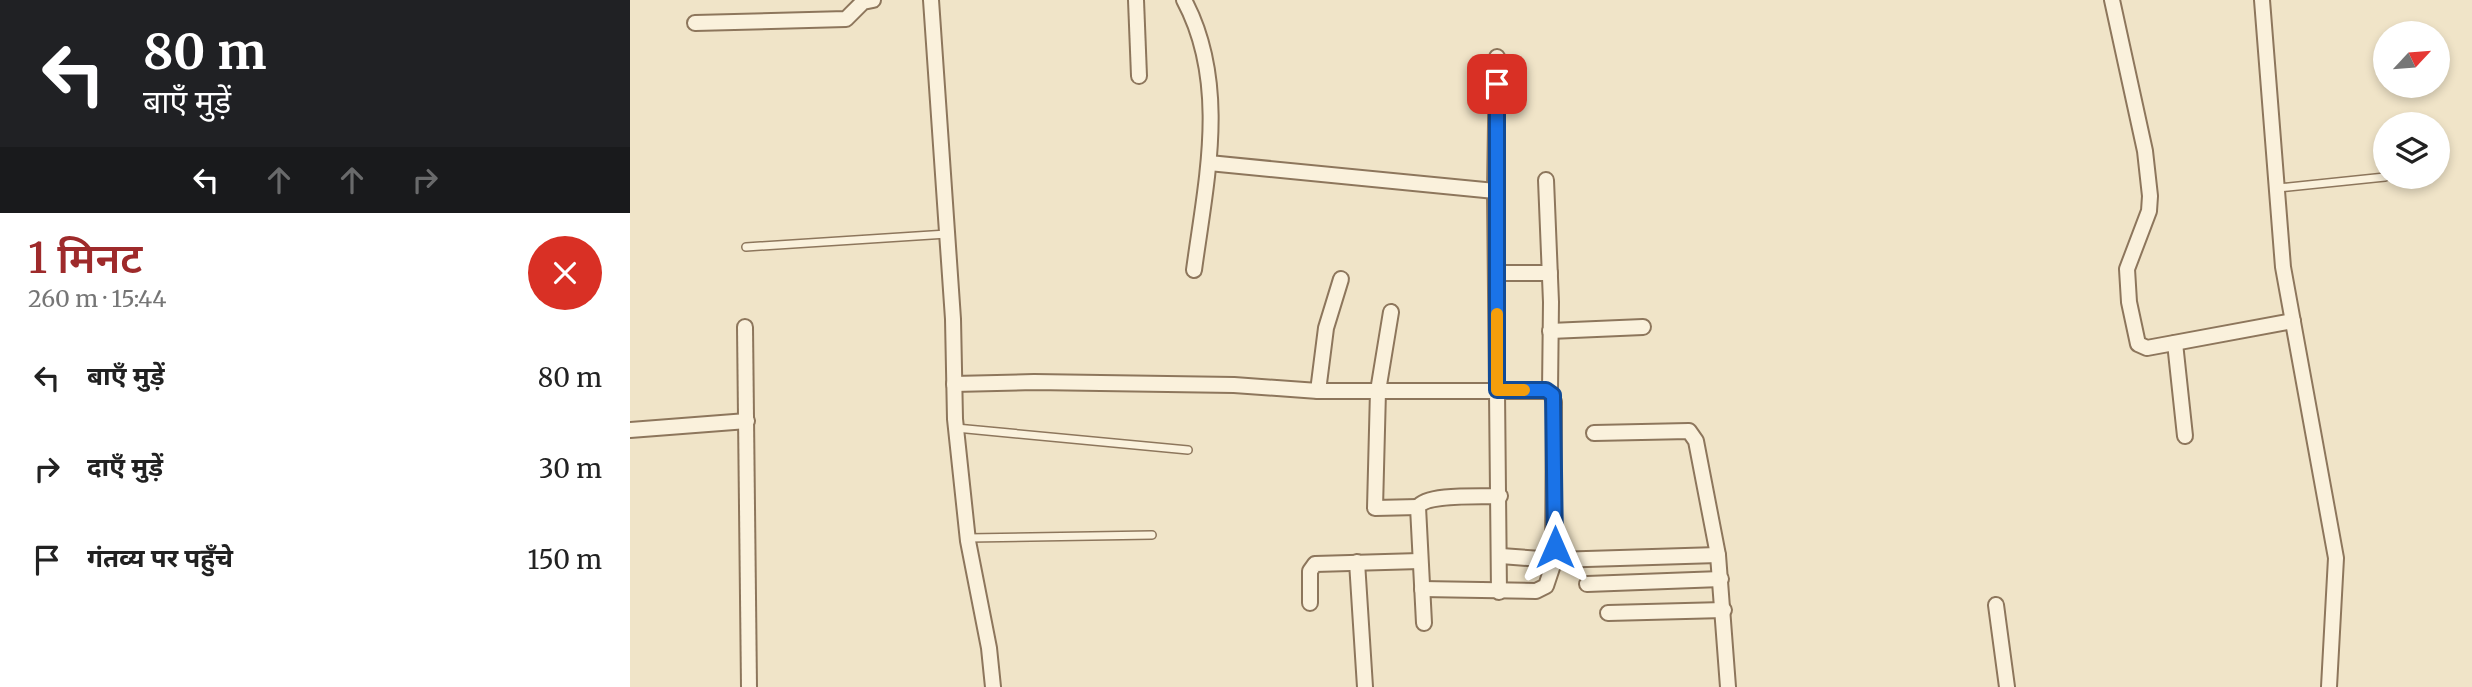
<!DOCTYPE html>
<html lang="hi">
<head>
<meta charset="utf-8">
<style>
	body { margin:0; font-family:Merriweather,"Noto Sans Devanagari",serif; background:#f2f2f2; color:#222; height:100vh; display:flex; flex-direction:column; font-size:26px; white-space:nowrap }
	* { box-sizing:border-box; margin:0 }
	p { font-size:23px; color:#767676 }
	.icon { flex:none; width:38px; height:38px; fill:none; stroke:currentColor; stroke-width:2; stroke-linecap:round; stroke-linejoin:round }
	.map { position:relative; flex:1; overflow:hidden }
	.side { display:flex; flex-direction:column; background:#fff; width:630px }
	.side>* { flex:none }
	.banner { background:#202124; color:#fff; overflow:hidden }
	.needle { width:46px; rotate:64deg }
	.controls { position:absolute; left:1743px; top:21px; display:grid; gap:14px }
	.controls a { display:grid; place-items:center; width:77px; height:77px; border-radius:50%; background:#fff; box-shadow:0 4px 10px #0003; font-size:35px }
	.pin { position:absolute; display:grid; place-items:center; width:60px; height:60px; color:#fff; margin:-30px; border-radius:14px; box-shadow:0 4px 10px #0006 }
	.me { position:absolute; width:77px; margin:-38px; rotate:0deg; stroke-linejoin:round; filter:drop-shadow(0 0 5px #0008) }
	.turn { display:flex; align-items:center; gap:24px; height:147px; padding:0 28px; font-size:32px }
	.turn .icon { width:91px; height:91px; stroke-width:2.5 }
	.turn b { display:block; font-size:49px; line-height:60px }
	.lanes { display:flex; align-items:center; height:66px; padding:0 28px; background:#0003; justify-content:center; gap:35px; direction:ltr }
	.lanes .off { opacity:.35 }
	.round { display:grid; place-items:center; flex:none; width:74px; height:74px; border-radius:37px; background:#f2f2f2 }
	.head { display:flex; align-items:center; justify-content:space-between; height:119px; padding:0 28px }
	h1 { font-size:42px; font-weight:600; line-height:52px; color:#9e2a2b }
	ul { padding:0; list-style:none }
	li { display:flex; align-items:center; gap:21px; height:91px; padding:0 28px }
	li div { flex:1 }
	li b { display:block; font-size:26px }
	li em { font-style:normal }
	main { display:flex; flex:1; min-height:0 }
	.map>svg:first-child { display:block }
</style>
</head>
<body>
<main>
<section class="side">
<div class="banner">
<div class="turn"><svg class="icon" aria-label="left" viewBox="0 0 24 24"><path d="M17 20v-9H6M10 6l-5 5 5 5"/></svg><div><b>80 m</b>बाएँ मुड़ें</div></div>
<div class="lanes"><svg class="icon" aria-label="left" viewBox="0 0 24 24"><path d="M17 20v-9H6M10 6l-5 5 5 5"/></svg><svg class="icon off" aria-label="ahead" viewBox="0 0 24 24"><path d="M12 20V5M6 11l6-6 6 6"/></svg><svg class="icon off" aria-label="ahead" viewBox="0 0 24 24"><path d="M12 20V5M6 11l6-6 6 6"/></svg><svg class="icon off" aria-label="right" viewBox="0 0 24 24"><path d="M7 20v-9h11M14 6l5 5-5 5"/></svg></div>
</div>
<div class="head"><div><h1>1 मिनट</h1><p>260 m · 15:44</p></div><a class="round" style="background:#d93025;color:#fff"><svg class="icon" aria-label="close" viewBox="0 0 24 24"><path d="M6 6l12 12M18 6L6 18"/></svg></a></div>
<ul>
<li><svg class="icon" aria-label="left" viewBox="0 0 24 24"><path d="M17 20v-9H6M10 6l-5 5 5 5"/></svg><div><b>बाएँ मुड़ें</b></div><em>80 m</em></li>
<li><svg class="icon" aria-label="right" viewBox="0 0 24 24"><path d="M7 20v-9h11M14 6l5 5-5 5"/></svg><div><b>दाएँ मुड़ें</b></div><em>30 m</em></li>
<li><svg class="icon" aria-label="arrive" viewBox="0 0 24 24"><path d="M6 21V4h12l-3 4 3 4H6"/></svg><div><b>गंतव्य पर पहुँचे</b></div><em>150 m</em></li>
</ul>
</section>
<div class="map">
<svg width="1842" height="687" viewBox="0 0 1842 687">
	<rect width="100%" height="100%" fill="#f0e4c8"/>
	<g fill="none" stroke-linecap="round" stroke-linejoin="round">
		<g stroke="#8d765c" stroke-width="10">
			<g id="lane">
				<path d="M1648,188L1755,177"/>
				<path d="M116,247L317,234"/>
				<path d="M326,428L558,450"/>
				<path d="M338,538L522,535"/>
			</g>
		</g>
		<g stroke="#8d765c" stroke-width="18">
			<g id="street">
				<path d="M301,0L323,319L325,419L338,541L359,648L363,687"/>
				<path d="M506,0L509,76"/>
				<path d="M554,0C599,84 576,181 564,270"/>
				<path d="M1482,0L1515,151L1520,196L1519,211L1497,269L1499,302L1508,344L1517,348L1663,321"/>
				<path d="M1632,0L1653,267L1706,558L1699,687"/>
				<path d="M65,23L216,19L233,2L243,0"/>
				<path d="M867,57L865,191L869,592"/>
				<path d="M579,163L865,191"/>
				<path d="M916,180L921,302L920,391"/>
				<path d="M866,273H920"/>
				<path d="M761,312L748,391L745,508L788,507"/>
				<path d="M115,327L119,687"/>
				<path d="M920,331L1013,327"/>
				<path d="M1545,343L1555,436"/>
				<path d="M324,384L404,382L604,385L688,391H920L924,402L923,565L916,586L906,591L792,589"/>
				<path d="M688,391L696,328L711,279"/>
				<path d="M0,430L117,421"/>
				<path d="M964,433L1059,431L1066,441L1088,555L1098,687"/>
				<path d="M871,556L924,560L1088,555"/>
				<path d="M727,562L735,687"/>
				<path d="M957,584L1091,579"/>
				<path d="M680,603V571L685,564L790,561"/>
				<path d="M1366,605L1377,687"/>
				<path d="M978,613L1094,610"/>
				<path d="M794,623L788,507C797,493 852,497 870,496"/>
			</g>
		</g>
		<use href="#lane" stroke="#faf1dc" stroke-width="7"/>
		<use href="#street" stroke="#faf1dc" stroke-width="14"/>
	</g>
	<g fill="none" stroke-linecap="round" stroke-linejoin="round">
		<g stroke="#114b97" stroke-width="18">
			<path id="route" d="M867,84V390H916L923,395L925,547"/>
		</g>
		<use href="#route" stroke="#1a73e8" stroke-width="12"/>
		<path stroke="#f59e0b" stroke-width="12" d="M867,314V390H894"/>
	</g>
</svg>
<div class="controls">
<a><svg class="needle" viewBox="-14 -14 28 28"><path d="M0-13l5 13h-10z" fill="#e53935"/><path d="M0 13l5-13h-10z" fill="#767676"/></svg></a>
<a><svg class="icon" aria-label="layers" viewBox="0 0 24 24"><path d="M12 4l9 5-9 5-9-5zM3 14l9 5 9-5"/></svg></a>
</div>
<div class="pin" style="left:867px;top:84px;background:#d93025"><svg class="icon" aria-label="arrive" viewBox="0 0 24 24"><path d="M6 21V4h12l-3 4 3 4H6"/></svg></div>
<svg class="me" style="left:925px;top:547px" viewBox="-20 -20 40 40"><path d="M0-17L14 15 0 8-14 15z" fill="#1a73e8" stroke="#fff" stroke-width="4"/></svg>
</div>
</main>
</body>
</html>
